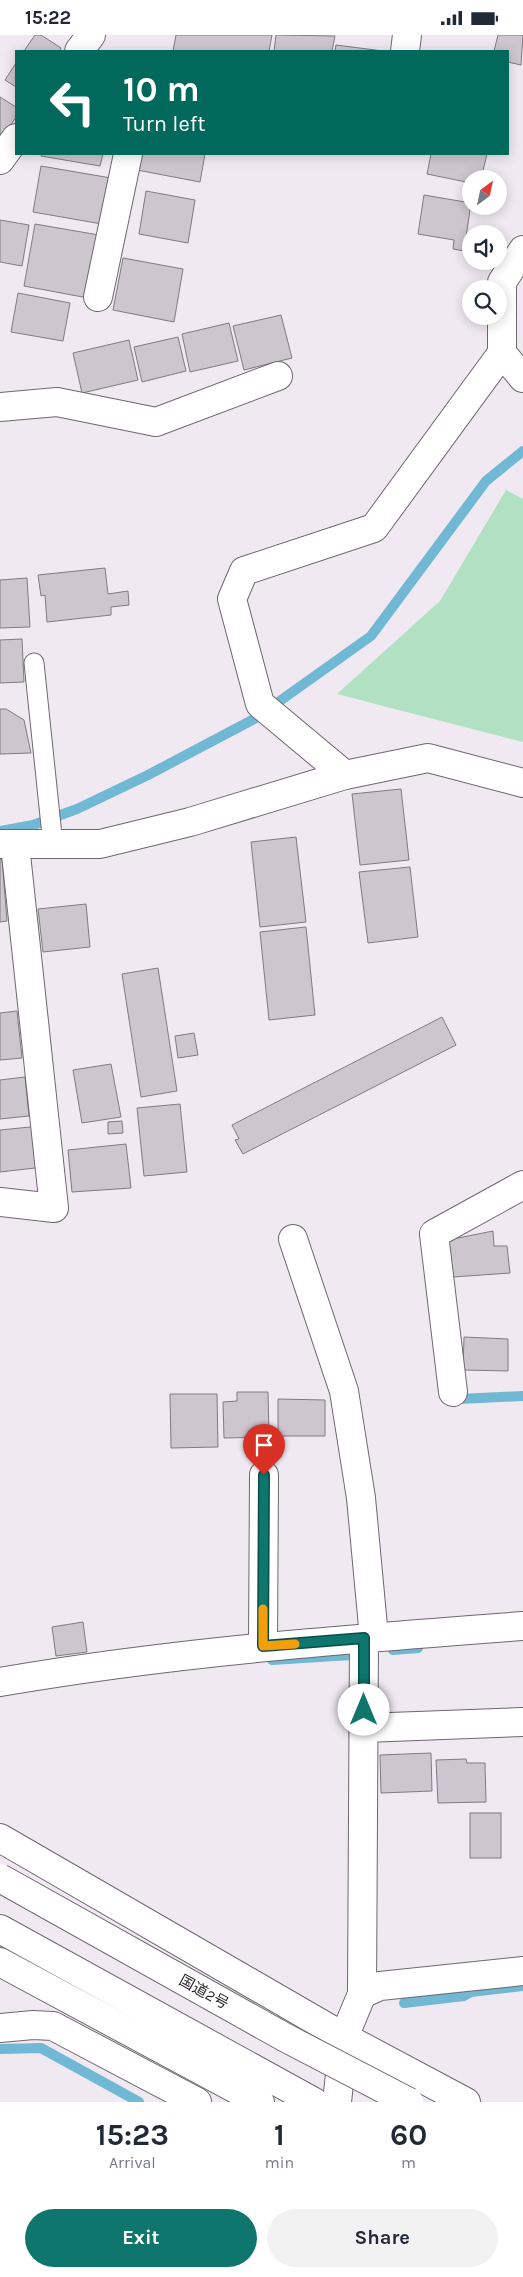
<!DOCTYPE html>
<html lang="en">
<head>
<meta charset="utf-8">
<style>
	body { margin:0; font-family:Karla,"Noto Sans JP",sans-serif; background:#f2f2f3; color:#1f2937; height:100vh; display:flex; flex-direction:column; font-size:19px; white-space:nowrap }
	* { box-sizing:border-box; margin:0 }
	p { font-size:16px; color:#747a83 }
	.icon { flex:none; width:28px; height:28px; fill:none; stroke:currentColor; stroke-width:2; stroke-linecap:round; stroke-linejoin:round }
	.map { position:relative; height:2067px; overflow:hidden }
	.side { display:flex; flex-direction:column; background:#fff; flex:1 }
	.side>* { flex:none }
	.banner { position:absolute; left:15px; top:15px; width:494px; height:105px; border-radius:0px; box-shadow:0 2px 12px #0003; background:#00695c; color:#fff; overflow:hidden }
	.needle { width:32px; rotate:33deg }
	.fabs { position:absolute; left:462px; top:135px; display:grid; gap:10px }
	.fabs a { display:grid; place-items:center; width:45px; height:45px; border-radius:50%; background:#fff; box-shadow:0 2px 12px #0003; font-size:25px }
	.pin { position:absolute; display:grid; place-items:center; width:42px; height:42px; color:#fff; margin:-51px -21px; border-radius:50% 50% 50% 0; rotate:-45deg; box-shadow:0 0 5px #0007 }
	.pin .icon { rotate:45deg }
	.me { position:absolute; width:55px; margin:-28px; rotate:0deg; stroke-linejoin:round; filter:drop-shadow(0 0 4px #0008) }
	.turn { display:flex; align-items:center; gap:18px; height:105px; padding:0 25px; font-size:22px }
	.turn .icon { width:65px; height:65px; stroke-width:2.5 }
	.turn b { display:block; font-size:35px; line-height:42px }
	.eta { display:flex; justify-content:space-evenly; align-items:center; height:85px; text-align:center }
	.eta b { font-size:30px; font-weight:700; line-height:35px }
	.button { display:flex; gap:10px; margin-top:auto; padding:10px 25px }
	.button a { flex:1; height:58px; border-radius:30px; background:#0f766e; color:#fff; font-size:20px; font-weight:700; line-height:58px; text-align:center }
	.button a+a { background:#f2f2f3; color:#1f2937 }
	.status { display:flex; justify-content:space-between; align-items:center; height:35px; padding:0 25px; background:#fff; direction:ltr }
	.status svg { height:14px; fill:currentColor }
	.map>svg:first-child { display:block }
</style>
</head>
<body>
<div class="status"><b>15:22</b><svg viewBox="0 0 49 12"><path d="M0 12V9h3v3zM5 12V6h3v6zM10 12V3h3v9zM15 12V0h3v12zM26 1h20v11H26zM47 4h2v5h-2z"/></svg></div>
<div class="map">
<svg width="523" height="2067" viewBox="0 0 523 2067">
	<rect width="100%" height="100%" fill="#f0e9f2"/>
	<path fill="#b1e1c2" d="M506,455L523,464V707L337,659L440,566Z"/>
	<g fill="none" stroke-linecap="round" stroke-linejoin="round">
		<g stroke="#70b8d3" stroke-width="10">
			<path d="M0,796L33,790L77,774L148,740L256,683L371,601L486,446L523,416"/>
			<path d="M459,1356L460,1364L523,1361"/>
			<path d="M393,1615L418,1613"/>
			<path d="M272,1625L351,1620"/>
			<path d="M404,1968L464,1961L471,1957L523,1951"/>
			<path d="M0,2014L41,2013L139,2067"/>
		</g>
	</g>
	<g fill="#cec6cf" stroke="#817a82">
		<path d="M35,0H41L61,13L59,16H24Z"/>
		<path d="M176,0H272L269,16H173Z"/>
		<path d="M276,0L335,1L332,16H274Z"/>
		<path d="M498,0H523L521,30L508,27V16H494Z"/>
		<path d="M336,10L383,16H335Z"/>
		<path d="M16,28V52L5,45Z"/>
		<path d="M0,62L16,72V82L0,107Z"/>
		<path d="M42,119H103L100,131L41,121Z"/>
		<path d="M140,119H205L200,147L137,135Z"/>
		<path d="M431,119H487L481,144H471V148L427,139Z"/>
		<path d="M41,131L111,143L102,189L33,177Z"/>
		<path d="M146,156L195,165L188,208L139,199Z"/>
		<path d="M424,160L471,168L464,216L453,214L454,205L418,199Z"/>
		<path d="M0,185L29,190L22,231L0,227Z"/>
		<path d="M35,189L99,200L88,263L24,251Z"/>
		<path d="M123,223L183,234L174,287L113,275Z"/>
		<path d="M18,258L70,268L63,306L11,297Z"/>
		<path d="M281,280L292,323L244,335L233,291Z"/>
		<path d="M229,288L238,326L190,337L182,299Z"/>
		<path d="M178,302L186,336L142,347L134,312Z"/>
		<path d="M129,305L138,345L82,358L73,318Z"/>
		<path d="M105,533L108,559L128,556L129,570L111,572V580L47,587L45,560L41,561L38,540Z"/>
		<path d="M27,543L30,592L0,593V545Z"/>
		<path d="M22,604L24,647L0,648V605Z"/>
		<path d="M0,674H6L24,685L31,718L0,719Z"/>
		<path d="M401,754L409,825L360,830L352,759Z"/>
		<path d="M296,802L306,887L260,892L251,807Z"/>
		<path d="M0,824H2L7,886L0,887Z"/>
		<path d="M410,832L418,902L368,908L359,837Z"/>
		<path d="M86,869L90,912L43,917L38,874Z"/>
		<path d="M306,892L315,980L269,985L260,897Z"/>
		<path d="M158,933L177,1056L141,1062L122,939Z"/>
		<path d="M17,976L22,1023L0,1025V978Z"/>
		<path d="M442,982L456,1010L243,1119L235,1105L239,1104L232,1090Z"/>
		<path d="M194,998L198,1020L178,1023L175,1001Z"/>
		<path d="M111,1029L121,1082L82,1088L73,1035Z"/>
		<path d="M25,1042L29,1081L0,1084V1045Z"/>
		<path d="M180,1069L187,1137L144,1141L137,1073Z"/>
		<path d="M122,1086L123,1098L108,1099V1087Z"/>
		<path d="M40,1091L44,1132L0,1137V1095Z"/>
		<path d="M126,1109L131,1153L72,1157L68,1115Z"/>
		<path d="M493,1196L494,1211H507L510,1238L453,1242L448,1205Z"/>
		<path d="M464,1302L508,1304V1336L463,1335Z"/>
		<path d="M237,1357H268L269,1402L224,1403L223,1367L237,1366Z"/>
		<path d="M170,1359H217L218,1412L171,1413Z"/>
		<path d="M278,1364L325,1365V1401H278Z"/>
		<path d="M83,1587L87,1617L56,1621L52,1592Z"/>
		<path d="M431,1718L432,1756L381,1758L380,1720Z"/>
		<path d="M466,1724L467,1728H485L486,1767L438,1768L436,1725Z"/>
		<rect x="470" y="1778" width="31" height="45"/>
	</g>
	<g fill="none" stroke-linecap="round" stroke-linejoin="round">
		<g stroke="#6e676f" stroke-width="21">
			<path id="service" d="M34,628L53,810"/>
		</g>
		<g stroke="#6e676f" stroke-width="30">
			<g id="minor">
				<path d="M79,16L91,0"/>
				<path d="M405,16L407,0"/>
				<path d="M0,125L16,103"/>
				<path d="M98,262L128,119"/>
				<path d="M502,318L523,343"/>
				<path d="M0,372L57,367L156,387L278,341"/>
				<path d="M345,740L260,669L232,564L244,536L374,493L502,318V247L523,215"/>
				<path d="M0,809H100L190,787L345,740L428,723L523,748"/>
				<path d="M0,1167L54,1173L15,810"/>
				<path d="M293,1204L344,1356L361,1463L374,1602"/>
				<path d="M453,1357L434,1199L523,1150"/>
				<path d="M263,1611L264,1440"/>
				<path d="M0,1647C173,1617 348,1604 523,1591"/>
				<path d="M364,1693L523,1687"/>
				<path d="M362,1959L364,1603"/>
				<path d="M0,1993L33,1990L53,1991L197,2067"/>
				<path d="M337,2067L344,2002L362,1959L380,1951L523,1936"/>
			</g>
		</g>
		<g stroke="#6e676f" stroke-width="30">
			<g id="trunk">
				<path d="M0,1803L344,2002L466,2067"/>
				<path d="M0,1894L314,2067"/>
				<path d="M0,1927L260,2067"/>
			</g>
		</g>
		<use href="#service" stroke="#fff" stroke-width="19"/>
		<use href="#minor" stroke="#fff" stroke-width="28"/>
		<use href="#trunk" stroke="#fff" stroke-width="28"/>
		<g stroke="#6e676f" stroke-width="30" stroke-linecap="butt">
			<path id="trunk-bridge" d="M0,1843L286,2003L409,2067"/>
		</g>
		<use href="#trunk-bridge" stroke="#fff" stroke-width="28"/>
	</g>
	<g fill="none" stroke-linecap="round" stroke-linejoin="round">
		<g stroke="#0a4d48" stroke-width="12">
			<path id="route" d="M264,1440L263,1611L364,1603V1675"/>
		</g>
		<use href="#route" stroke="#0f766e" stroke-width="9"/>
		<path stroke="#f59e0b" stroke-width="9" d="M263,1574V1611L295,1609"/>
	</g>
	<g text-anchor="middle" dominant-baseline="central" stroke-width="4.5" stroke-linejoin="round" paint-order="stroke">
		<g font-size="15" fill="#2c292d" stroke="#fff">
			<text transform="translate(204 1957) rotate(29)">国道2号</text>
		</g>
	</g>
</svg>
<div class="fabs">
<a><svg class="needle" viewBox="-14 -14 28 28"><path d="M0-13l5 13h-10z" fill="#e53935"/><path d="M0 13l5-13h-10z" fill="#747a83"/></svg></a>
<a><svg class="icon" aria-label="sound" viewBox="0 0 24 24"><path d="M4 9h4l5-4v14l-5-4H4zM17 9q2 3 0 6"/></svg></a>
<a><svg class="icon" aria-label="search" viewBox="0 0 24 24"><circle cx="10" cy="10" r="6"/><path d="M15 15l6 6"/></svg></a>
</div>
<div class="pin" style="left:264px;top:1440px;background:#d93025"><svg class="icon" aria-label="arrive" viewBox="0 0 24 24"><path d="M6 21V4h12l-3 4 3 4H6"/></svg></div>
<svg class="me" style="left:364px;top:1675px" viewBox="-20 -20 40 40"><circle r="19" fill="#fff"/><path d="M0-13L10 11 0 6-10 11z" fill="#0f766e"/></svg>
<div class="banner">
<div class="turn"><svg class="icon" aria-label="left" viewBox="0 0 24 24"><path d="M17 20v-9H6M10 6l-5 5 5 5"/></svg><div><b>10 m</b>Turn left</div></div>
</div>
</div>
<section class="side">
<div class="eta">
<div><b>15:23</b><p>Arrival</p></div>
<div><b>1</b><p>min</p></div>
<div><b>60</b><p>m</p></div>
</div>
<div class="button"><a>Exit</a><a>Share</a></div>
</section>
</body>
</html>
